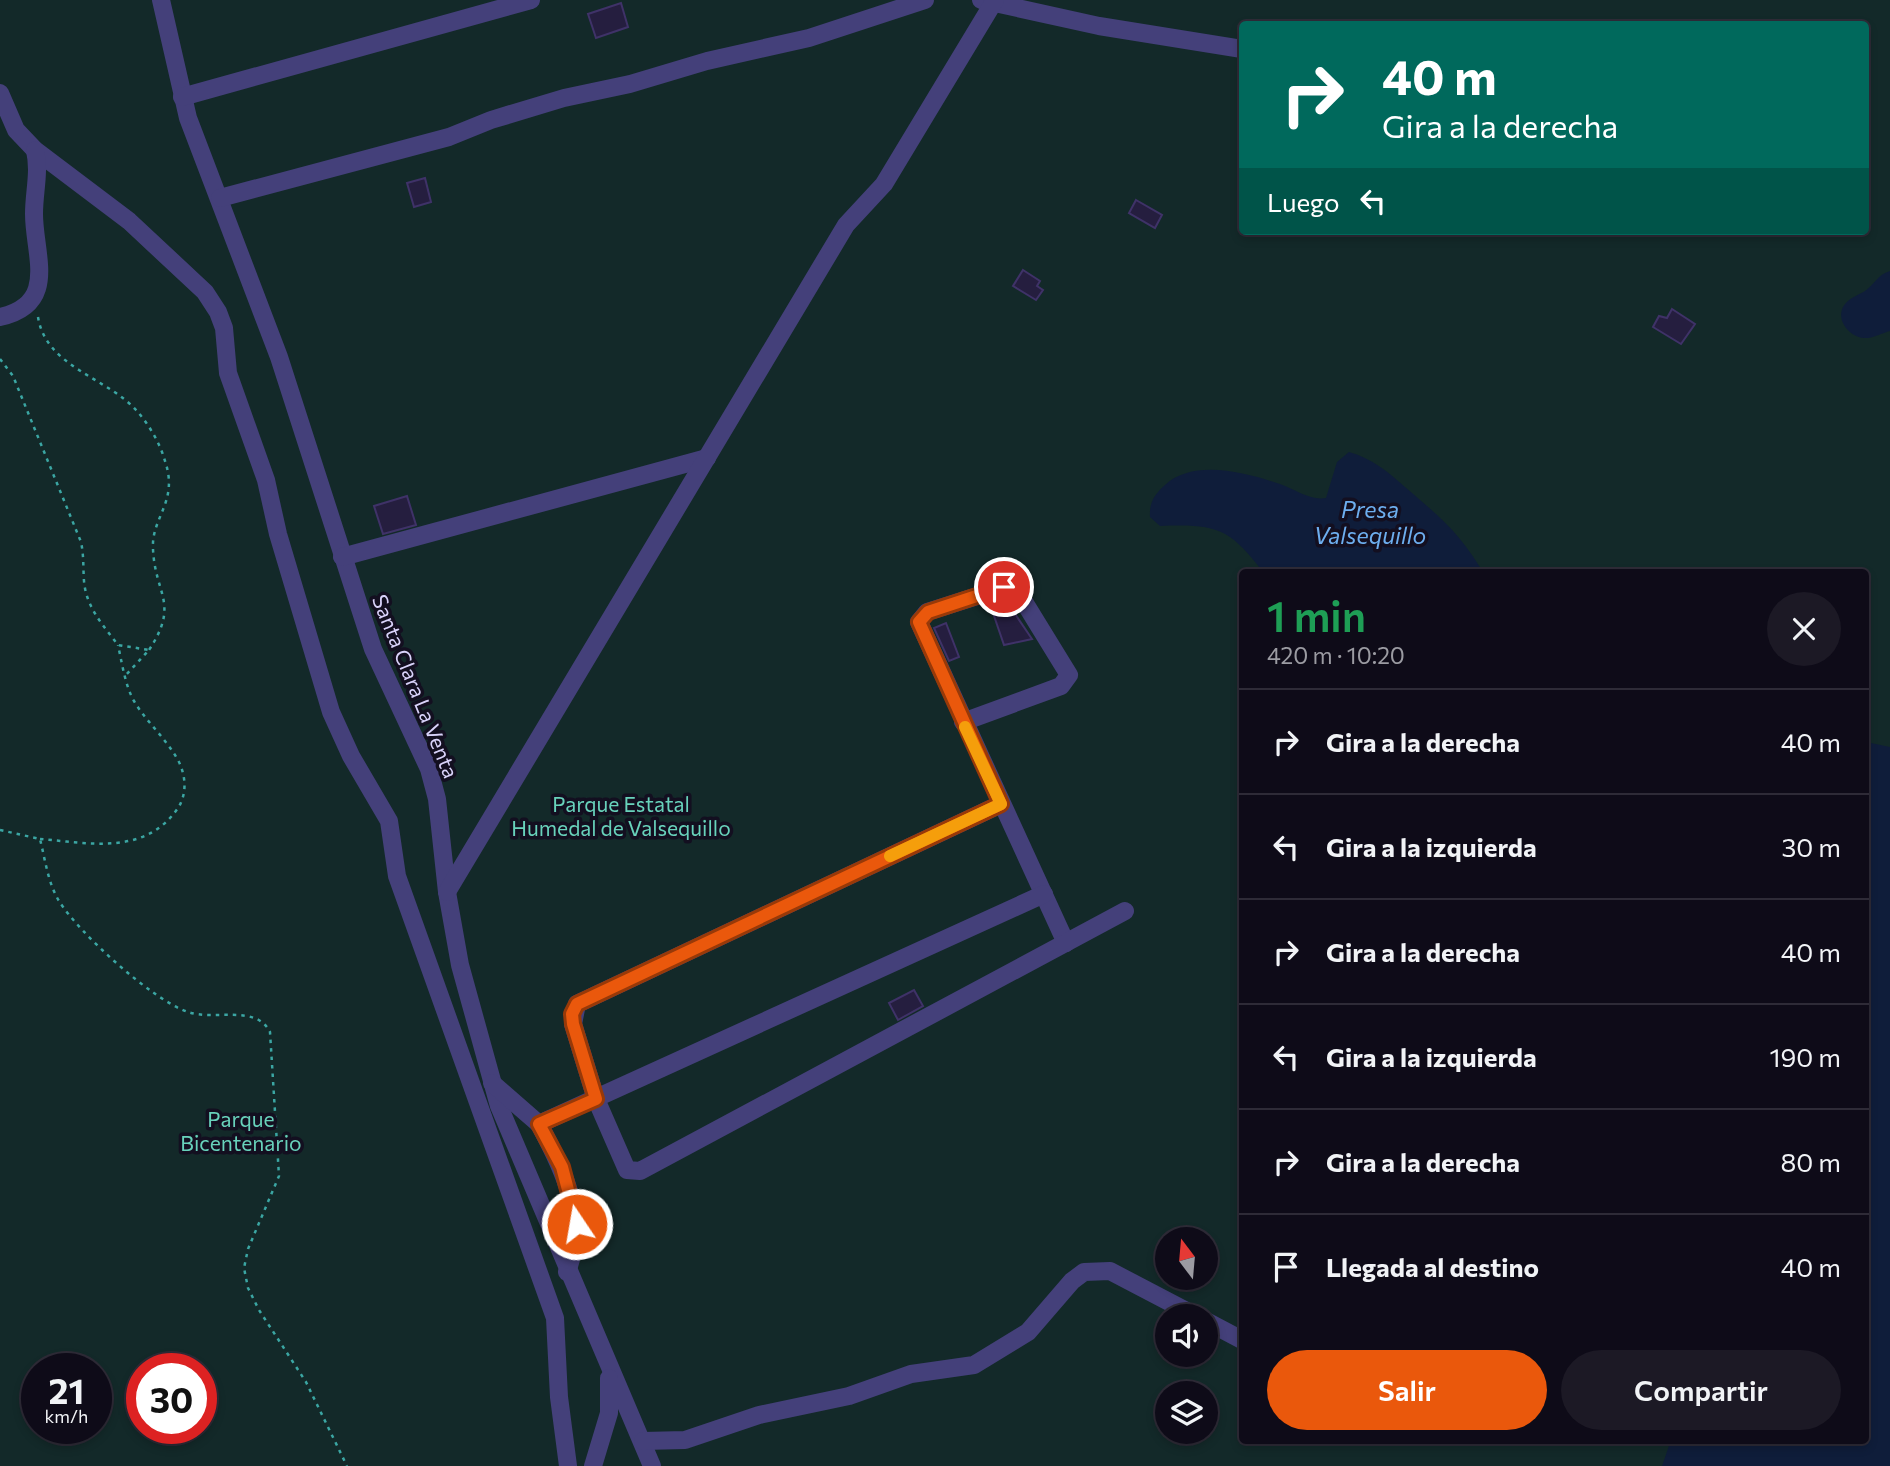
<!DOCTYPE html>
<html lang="es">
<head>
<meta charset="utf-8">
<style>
	body { margin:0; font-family:Commissioner,sans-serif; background:#1c1925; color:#f1f3f6; height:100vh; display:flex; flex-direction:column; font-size:26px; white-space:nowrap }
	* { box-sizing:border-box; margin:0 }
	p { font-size:23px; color:#9b9ba2 }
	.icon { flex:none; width:38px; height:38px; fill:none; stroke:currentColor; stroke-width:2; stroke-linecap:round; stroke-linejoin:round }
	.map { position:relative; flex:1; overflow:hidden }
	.sheet { position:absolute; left:1239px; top:569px; width:630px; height:875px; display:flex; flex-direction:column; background:#0e0b18; border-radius:7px; box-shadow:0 4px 10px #0003,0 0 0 2px #2e2b37 }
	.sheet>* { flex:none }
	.guide { position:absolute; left:1239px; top:21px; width:630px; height:214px; border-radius:7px; box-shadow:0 4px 10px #0003,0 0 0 2px #2e2b37; background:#00695c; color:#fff; overflow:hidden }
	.needle { width:46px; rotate:344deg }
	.tools { position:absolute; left:1155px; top:1227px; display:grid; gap:14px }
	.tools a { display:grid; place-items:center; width:63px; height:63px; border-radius:50%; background:#0e0b18; box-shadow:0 4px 10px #0003,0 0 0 2px #2e2b37; font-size:35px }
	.speed { position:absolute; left:21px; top:1353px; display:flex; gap:14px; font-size:35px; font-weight:700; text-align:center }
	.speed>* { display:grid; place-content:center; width:91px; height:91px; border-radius:50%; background:#0e0b18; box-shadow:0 4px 10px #0003,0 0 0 2px #2e2b37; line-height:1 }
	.speed small { font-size:18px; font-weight:400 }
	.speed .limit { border:10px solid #d22; background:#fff; color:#111 }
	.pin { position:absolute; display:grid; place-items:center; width:60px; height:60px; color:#fff; margin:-30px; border:4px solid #fff; border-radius:50%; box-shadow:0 2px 7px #0007 }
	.me { position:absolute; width:77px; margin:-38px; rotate:348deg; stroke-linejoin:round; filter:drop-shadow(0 0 5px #0008) }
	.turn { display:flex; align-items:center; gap:24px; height:147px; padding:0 28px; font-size:32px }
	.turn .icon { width:91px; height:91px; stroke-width:2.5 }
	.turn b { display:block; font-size:49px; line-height:60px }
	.then { display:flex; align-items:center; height:66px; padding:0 28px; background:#0003; gap:14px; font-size:26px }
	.round { display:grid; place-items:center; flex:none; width:74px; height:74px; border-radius:37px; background:#1c1925 }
	.head { display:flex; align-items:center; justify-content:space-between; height:119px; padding:0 28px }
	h1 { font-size:42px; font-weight:600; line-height:52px; color:#1e9e55 }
	.button { display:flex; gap:14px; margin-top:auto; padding:14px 28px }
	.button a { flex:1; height:80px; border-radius:42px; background:#ea580c; color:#fff; font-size:28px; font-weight:600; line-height:80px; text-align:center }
	.button a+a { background:#1c1925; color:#f1f3f6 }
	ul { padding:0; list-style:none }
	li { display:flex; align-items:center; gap:21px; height:105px; padding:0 28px; border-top:2px solid #2e2b37 }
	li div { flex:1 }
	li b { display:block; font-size:26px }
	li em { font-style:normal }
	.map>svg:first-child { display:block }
</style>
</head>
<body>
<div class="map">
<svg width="1890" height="1466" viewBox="0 0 1890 1466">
	<rect width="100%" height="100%" fill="#130f20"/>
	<path fill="#132929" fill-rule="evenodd" d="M0,0H1890V1466H0ZM1242,24H1866V231H1242ZM1242,572H1866V1440H1242ZM1167,1239H1206V1278H1167ZM1167,1316H1206V1354H1167ZM37,1368H96V1428H37ZM142,1368H201V1428H142ZM1167,1393H1206V1432H1167Z"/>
	<g fill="#0f1d3a">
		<path d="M1890,271V331C1882,333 1872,339 1864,338C1850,337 1836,321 1843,307C1848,298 1857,296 1865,291C1875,284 1877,275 1890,271Z"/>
		<path d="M1349,452C1373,459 1387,471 1405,487C1441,518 1458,531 1483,572H1263C1229,527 1215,524 1160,526L1150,517C1149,502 1155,494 1165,485C1194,458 1247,473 1280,484C1295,489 1310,501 1326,498L1337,462Z"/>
		<path d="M1866,742L1890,747V1466H1662L1671,1440H1866Z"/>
	</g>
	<g fill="#251e3f" stroke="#3f3268" stroke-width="2">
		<path d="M621,3L628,27L596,38L588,14Z"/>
		<path d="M425,178L431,202L414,207L407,183Z"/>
		<path d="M1136,200L1162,215L1155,228L1129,213Z"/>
		<path d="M1023,270L1040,281L1037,286L1043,290L1036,300L1013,286Z"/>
		<path d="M1672,309L1695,324L1681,344L1653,327L1659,316L1667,318Z"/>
		<path d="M407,496L416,525L383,534L374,506Z"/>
		<path d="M1009,605L1032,639L1004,645L992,610Z"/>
		<path d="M946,623L959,657L949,661L934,628Z"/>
		<path d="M914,990L923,1006L898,1020L889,1003Z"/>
	</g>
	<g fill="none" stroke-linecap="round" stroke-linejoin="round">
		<g stroke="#3ba6a3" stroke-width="2.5" stroke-dasharray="3.5 5" stroke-linecap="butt">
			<path d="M38,317C46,367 106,377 136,410C148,423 160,443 165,461C179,502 151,517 153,549C155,595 180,603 149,650"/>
			<path d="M0,359L13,376L81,542C84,556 83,568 84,581C86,607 103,625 118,645L149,650L125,676"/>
			<path d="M0,830L40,839C45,859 48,883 59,901C79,933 152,1000 188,1012C215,1021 256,1004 270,1032L279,1176L248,1249L244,1268L248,1288L259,1310L306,1382L347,1466"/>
			<path d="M40,839C90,843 145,856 178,808C187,794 186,777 179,762C167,739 147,723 134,701C125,685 122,663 118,645"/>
		</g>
		<g stroke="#44407a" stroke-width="18">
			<path d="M161,0L188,118L279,357L373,649L429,769L437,799L447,892L460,965L499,1106L652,1466"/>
			<path d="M981,0L1099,26L1242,49"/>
			<path d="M0,93L16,130L35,150L129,221L205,292L218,312L224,328L228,373L266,480L278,534L331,712L351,756L389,821L397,876L555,1318L559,1397L568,1466"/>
			<path d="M182,97L531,0"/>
			<path d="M220,198L449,137L491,120L564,98L630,84L707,61L809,38L925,0"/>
			<path d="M0,317C59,304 34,255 34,214C34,191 40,173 35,150"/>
			<path d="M342,557L707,458"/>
			<path d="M963,722L1061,686L1069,675L1018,592L1009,586L927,612L919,622L1066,943"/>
			<path d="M1001,804L577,1004L573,1024L596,1099L627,1170L640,1171L1125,911"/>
			<path d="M447,892L846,225L884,184L995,0"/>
			<path d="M492,1083L539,1124L1044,894"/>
			<path d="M539,1124C565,1172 587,1218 567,1272"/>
			<path d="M1206,1321L1242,1340"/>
			<path d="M643,1441L685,1440L759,1415L849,1396L911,1374L974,1365L1028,1332L1072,1281L1084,1272L1110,1271L1196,1316"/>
			<path d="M593,1466L609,1413V1378"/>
		</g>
	</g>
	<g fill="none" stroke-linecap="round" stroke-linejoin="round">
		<g stroke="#983908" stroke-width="18">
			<path id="route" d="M577,1224L562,1167L539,1124L596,1099L573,1024L572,1014L577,1004L1001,804L919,622L928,612L1004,587"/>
		</g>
		<use href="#route" stroke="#ea580c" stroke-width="12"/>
		<path stroke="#f59e0b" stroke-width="12" d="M890,856L1001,804L965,727"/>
	</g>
	<g text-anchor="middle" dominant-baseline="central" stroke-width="7" stroke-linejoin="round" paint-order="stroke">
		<g font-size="21" fill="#d9d3fa" stroke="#130f20">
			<text transform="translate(416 686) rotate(68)">Santa Clara La Venta</text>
		</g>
		<g font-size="21" fill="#68d2bb" stroke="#130f20">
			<text x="621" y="803">Parque Estatal<tspan x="621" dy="24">Humedal de Valsequillo</tspan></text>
			<text x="241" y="1118">Parque<tspan x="241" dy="24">Bicentenario</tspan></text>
		</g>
		<g font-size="23" font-style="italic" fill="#6daeef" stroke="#130f20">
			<text x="1370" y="509">Presa<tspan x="1370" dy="26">Valsequillo</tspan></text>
		</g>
	</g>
</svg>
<div class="tools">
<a><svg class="needle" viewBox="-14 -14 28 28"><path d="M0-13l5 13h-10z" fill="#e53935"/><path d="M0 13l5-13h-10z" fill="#9b9ba2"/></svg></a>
<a><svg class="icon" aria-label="sound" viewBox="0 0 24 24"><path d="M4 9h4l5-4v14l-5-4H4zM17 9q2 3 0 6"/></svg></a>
<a><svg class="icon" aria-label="layers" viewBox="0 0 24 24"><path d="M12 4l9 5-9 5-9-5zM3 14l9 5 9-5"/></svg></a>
</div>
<div class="speed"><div>21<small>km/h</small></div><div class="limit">30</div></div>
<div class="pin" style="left:1004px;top:587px;background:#d93025"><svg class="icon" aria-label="arrive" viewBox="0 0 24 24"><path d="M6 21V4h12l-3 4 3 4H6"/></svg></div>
<svg class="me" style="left:577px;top:1224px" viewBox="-20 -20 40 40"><circle r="17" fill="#ea580c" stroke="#fff" stroke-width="3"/><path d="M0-11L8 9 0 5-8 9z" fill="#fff"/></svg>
<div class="guide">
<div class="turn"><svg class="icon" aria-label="right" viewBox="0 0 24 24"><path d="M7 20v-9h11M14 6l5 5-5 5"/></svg><div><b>40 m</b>Gira a la derecha</div></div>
<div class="then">Luego<svg class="icon" aria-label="left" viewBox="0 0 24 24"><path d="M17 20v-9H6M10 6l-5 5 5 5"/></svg></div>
</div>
<section class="sheet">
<div class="head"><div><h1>1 min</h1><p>420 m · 10:20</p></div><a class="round"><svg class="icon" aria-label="close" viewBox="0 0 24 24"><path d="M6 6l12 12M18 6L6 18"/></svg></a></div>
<ul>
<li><svg class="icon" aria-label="right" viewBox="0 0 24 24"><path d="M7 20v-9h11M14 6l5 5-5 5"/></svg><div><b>Gira a la derecha</b></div><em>40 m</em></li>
<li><svg class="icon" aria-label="left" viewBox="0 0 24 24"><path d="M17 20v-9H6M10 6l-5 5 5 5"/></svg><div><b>Gira a la izquierda</b></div><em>30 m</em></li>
<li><svg class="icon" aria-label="right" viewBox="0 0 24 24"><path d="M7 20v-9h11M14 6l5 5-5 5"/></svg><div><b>Gira a la derecha</b></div><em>40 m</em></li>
<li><svg class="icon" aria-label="left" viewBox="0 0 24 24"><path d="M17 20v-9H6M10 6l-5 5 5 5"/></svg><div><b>Gira a la izquierda</b></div><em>190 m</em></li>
<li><svg class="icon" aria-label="right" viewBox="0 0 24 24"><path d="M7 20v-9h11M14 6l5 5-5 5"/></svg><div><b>Gira a la derecha</b></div><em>80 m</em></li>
<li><svg class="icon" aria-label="arrive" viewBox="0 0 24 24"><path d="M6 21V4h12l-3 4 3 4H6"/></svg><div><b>Llegada al destino</b></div><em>40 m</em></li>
</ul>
<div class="button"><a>Salir</a><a>Compartir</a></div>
</section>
</div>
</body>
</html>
